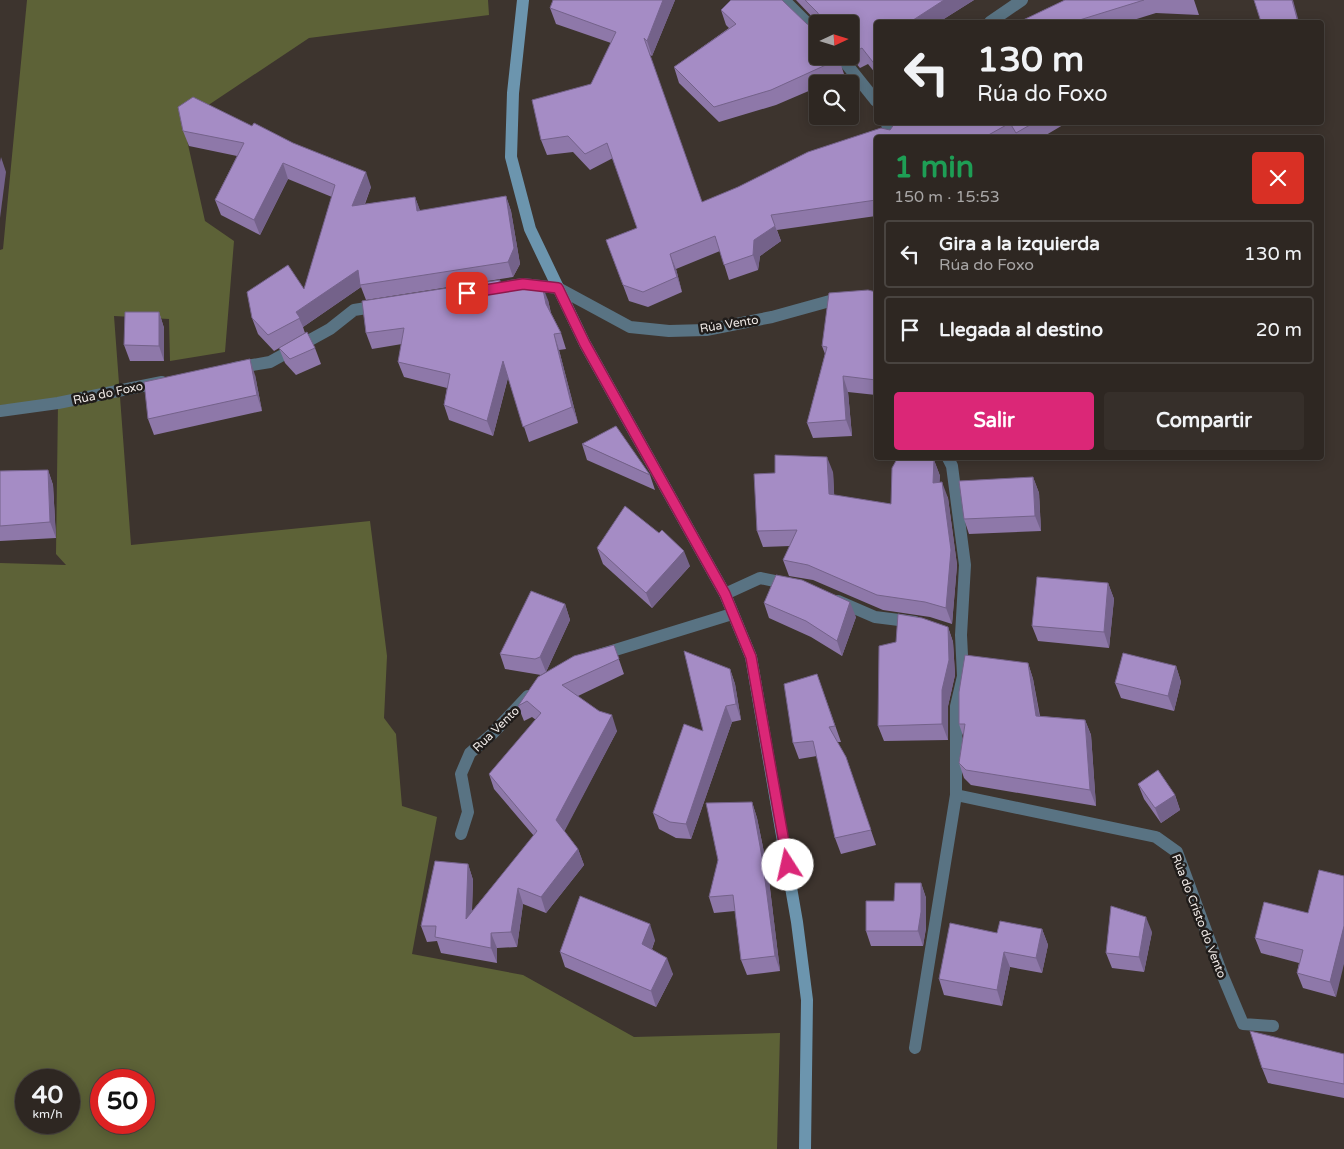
<!DOCTYPE html>
<html lang="es">
<head>
<meta charset="utf-8">
<style>
	body { margin:0; font-family:"Varela Round",sans-serif; background:#362f2a; color:#f1f3f6; height:100vh; display:flex; flex-direction:column; font-size:19px; white-space:nowrap }
	* { box-sizing:border-box; margin:0 }
	p { font-size:16px; color:#a7a5a5 }
	.icon { flex:none; width:28px; height:28px; fill:none; stroke:currentColor; stroke-width:2; stroke-linecap:round; stroke-linejoin:round }
	.map { position:relative; flex:1; overflow:hidden }
	.panel { position:absolute; left:874px; top:135px; width:450px; height:325px; display:flex; flex-direction:column; background:#2e2722; border-radius:5px; box-shadow:0 2px 12px #0003,0 0 0 1px #494440 }
	.panel>* { flex:none }
	.hud { position:absolute; left:874px; top:20px; width:450px; height:105px; border-radius:5px; box-shadow:0 2px 12px #0003,0 0 0 1px #494440; background:#2e2722; color:#f1f3f6; overflow:hidden }
	.needle { width:32px; rotate:86deg }
	.buttons { position:absolute; left:809px; top:15px; display:grid; gap:10px }
	.buttons a { display:grid; place-items:center; width:50px; height:50px; border-radius:5px; background:#2e2722; box-shadow:0 2px 12px #0003,0 0 0 1px #494440; font-size:25px }
	.speed { position:absolute; left:15px; top:1069px; display:flex; gap:10px; font-size:25px; font-weight:700; text-align:center }
	.speed>* { display:grid; place-content:center; width:65px; height:65px; border-radius:50%; background:#2e2722; box-shadow:0 2px 12px #0003,0 0 0 1px #494440; line-height:1 }
	.speed small { font-size:12px; font-weight:400 }
	.speed .limit { border:8px solid #d22; background:#fff; color:#111 }
	.pin { position:absolute; display:grid; place-items:center; width:42px; height:42px; color:#fff; margin:-21px; border-radius:10px; box-shadow:0 2px 8px #0006 }
	.me { position:absolute; width:55px; margin:-28px; rotate:350deg; stroke-linejoin:round; filter:drop-shadow(0 0 4px #0008) }
	.turn { display:flex; align-items:center; gap:18px; height:105px; padding:0 20px; font-size:22px }
	.turn .icon { width:65px; height:65px; stroke-width:2.5 }
	.turn b { display:block; font-size:35px; line-height:42px }
	.round { display:grid; place-items:center; flex:none; width:52px; height:52px; border-radius:5px; background:#362f2a }
	.head { display:flex; align-items:center; justify-content:space-between; height:85px; padding:0 20px }
	h1 { font-size:30px; font-weight:700; line-height:38px; color:#1e9e55 }
	.cta { display:flex; gap:10px; margin-top:auto; padding:10px 20px }
	.cta a { flex:1; height:58px; border-radius:5px; background:#db2777; color:#fff; font-size:20px; font-weight:700; line-height:58px; text-align:center }
	.cta a+a { background:#362f2a; color:#f1f3f6 }
	ul { padding:0; list-style:none }
	li { display:flex; align-items:center; gap:15px; height:68px; margin:0 10px 8px; padding:0 10px; border:2px solid #494440; border-radius:5px }
	li div { flex:1 }
	li b { display:block; font-size:19px }
	li em { font-style:normal }
	.map>svg:first-child { display:block }
</style>
</head>
<body>
<div class="map">
<svg width="1344" height="1149" viewBox="0 0 1344 1149">
	<rect width="100%" height="100%" fill="#3d342e"/>
	<path fill="#5d6237" fill-rule="evenodd" d="M27,0H488L489,15L309,38L183,122L205,221L234,241L225,352L170,361L169,319L114,316L131,545L370,521L387,656L384,718L396,734L402,806L437,817L412,954L523,975L634,1037L780,1033L777,1149H0V563L66,565L56,554L58,403L0,405V250L3,249ZM26,1080H69V1122H26ZM101,1080H144V1122H101Z"/>
	<g fill="none" stroke-linecap="round" stroke-linejoin="round">
		<g stroke="#597383" stroke-width="12">
			<path d="M784,0L818,34"/>
			<path d="M990,22L1022,0"/>
			<path d="M840,56L876,101"/>
			<path d="M886,122L893,138"/>
			<path d="M510,286L523,284L558,288L630,327L669,331L706,330L772,317L837,299L876,297"/>
			<path d="M235,368L270,362L330,329L354,310L379,306"/>
			<path d="M0,411L58,403L162,382"/>
			<path d="M725,594L760,578L789,584"/>
			<path d="M838,601L875,617L915,622"/>
			<path d="M599,655L732,614"/>
			<path d="M956,795L1156,837L1177,852L1222,974L1243,1024L1273,1026"/>
			<path d="M461,834L468,812L461,774L470,753L492,734L528,696"/>
			<path d="M915,1048L956,795V706L963,676L961,635L965,565L952,466L948,458"/>
		</g>
		<path stroke="#6c95ae" stroke-width="12" d="M523,0L513,93L511,157L530,229L585,344L725,594L751,657L797,922L807,1000L805,1149"/>
	</g>
	<g fill="#8e78a9">
		<path d="M675,0L652,56L649,54L702,202L890,130L897,122H1068L1041,138H876V216L777,230L781,241L760,256L758,270L729,280L720,251L676,269L682,292L648,307L629,301L606,240L637,228L613,158L590,170L573,152L547,155L541,140L591,84L611,43L556,24L550,8Z"/>
		<path d="M796,0H974L939,22H876V74L868,64L860,68L850,56V24H818V56L839,59L844,74L824,84H818V87L776,105L719,122L679,83L674,67L729,28L726,25L721,10L807,24L814,27L818,23Z"/>
		<path d="M1065,0H1194L1199,15L1156,13L1127,22H1019Z"/>
		<path d="M178,107L371,187L365,204L415,197L420,211L506,196L511,211L520,264L513,277L366,300L361,287L303,327L305,333L274,351L258,334L252,318L304,289L332,197L288,179L260,235L221,215L215,200L237,156L189,146L183,131Z"/>
		<path d="M500,280L501,283L524,280L526,286L548,300L551,313L561,333L566,349L559,350L578,423L529,442L508,378L493,436L449,420L444,405L447,388L404,377L398,362L402,344L372,349L366,333Z"/>
		<path d="M876,292V395L848,392L852,436L813,438L807,423L825,354L822,346Z"/>
		<path d="M159,312L164,328V361H130L124,345Z"/>
		<path d="M279,348H315L321,364L296,375L285,363Z"/>
		<path d="M255,375L262,411L154,435L148,419Z"/>
		<path d="M582,444L650,475L655,490L587,460Z"/>
		<path d="M934,460L940,476L939,482L948,498L957,565L952,624L930,617L883,610L813,580L789,576L783,560L790,546L763,547L757,531L833,472L834,495L891,504Z"/>
		<path d="M48,470L53,485L56,538L0,541V471Z"/>
		<path d="M1033,477L1039,493L1041,531L969,534L964,519Z"/>
		<path d="M597,548L690,566L652,608L603,564Z"/>
		<path d="M1108,583L1114,599L1109,648L1038,641L1032,626Z"/>
		<path d="M764,603L856,617L842,656L811,637L769,618Z"/>
		<path d="M565,604L570,620L546,672L541,675L505,669L500,654Z"/>
		<path d="M948,627L953,642L955,675L948,706V740L884,741L878,726L896,642Z"/>
		<path d="M614,645L624,674L578,696L617,731L564,831L578,849L584,865L546,913L523,904L517,947L497,948V963L441,953L437,941L427,942L421,926L468,864L473,880L472,911L534,836L494,789L489,774L536,720L532,717L524,721L518,706Z"/>
		<path d="M1028,663L1033,679L1040,716L1085,720L1091,735L1096,806L971,785L964,778L959,763L963,736L959,724Z"/>
		<path d="M1176,666L1181,682L1174,711L1121,698L1115,683Z"/>
		<path d="M730,669L735,684L741,720L732,722L691,839L676,838L659,829L653,813L703,731Z"/>
		<path d="M817,674L841,742H837L846,757L876,845L841,854L835,838L817,756L799,759L793,743Z"/>
		<path d="M1138,784L1175,795L1180,810L1161,823L1144,799Z"/>
		<path d="M752,802L757,818L768,872L780,971L747,975L741,960L735,911L714,913L709,897Z"/>
		<path d="M921,883L926,898V928L923,946H871L866,931L894,901Z"/>
		<path d="M1308,913L1336,997L1303,988L1297,973L1299,963L1261,953L1255,938Z"/>
		<path d="M1042,929L1048,945L1042,973L1010,967L1002,1006L944,995L939,979L997,933Z"/>
		<path d="M1152,932L1144,972L1112,968L1106,953Z"/>
		<path d="M655,940L652,949L673,974L656,1007L565,967L560,952Z"/>
		<path d="M1344,1054V1098L1268,1083L1262,1068Z"/>
	</g>
	<g fill="#74628a">
		<path d="M663,0H675L652,56L647,41Z"/>
		<path d="M944,0H974L939,22H910Z"/>
		<path d="M1292,0H1293L1299,22H1298Z"/>
		<path d="M1,157L6,172L0,218V162Z"/>
		<path d="M283,163L288,179L260,235L254,220Z"/>
		<path d="M366,172L371,187L358,221L352,206Z"/>
		<path d="M506,196L511,211L520,264L513,277L508,262Z"/>
		<path d="M415,197L421,213L417,211Z"/>
		<path d="M775,226L781,241L760,256L758,270L753,255L754,240Z"/>
		<path d="M670,254L676,269L682,292L677,277Z"/>
		<path d="M358,270L361,287L303,327L296,312Z"/>
		<path d="M542,285L548,300L552,319L546,304Z"/>
		<path d="M159,312L164,328V361L159,346Z"/>
		<path d="M554,334L559,350L578,423L572,407Z"/>
		<path d="M250,359L255,375L262,411L257,395Z"/>
		<path d="M503,361L508,377L493,436L487,421Z"/>
		<path d="M843,376L848,392L852,436L846,420Z"/>
		<path d="M827,457L833,472L835,510L829,494Z"/>
		<path d="M934,460L940,476L939,498L933,483Z"/>
		<path d="M48,470L53,485L56,538L50,522Z"/>
		<path d="M1033,477L1039,493L1041,531L1035,516Z"/>
		<path d="M942,482L948,498L957,565L952,624L946,608Z"/>
		<path d="M684,551L690,566L652,608L646,593Z"/>
		<path d="M1108,583L1114,599L1109,648L1104,632Z"/>
		<path d="M850,602L856,617L842,656L837,641Z"/>
		<path d="M565,604L570,620L546,672L540,657Z"/>
		<path d="M948,627L953,642L955,675L948,706V740L942,724V690Z"/>
		<path d="M1028,663L1033,679L1042,731L1036,716Z"/>
		<path d="M1176,666L1181,682L1174,711L1168,696Z"/>
		<path d="M730,669L735,684L741,720L736,704Z"/>
		<path d="M726,706L732,722L691,839L686,824Z"/>
		<path d="M612,715L617,731L562,836L556,820Z"/>
		<path d="M1085,720L1091,735L1096,806L1090,790Z"/>
		<path d="M1175,795L1180,810L1161,823L1155,808Z"/>
		<path d="M752,802L757,818L768,872L780,971L775,956Z"/>
		<path d="M578,849L584,865L546,913L541,897Z"/>
		<path d="M468,864L473,880L471,934L466,919Z"/>
		<path d="M921,883L926,898V928L923,946L918,931Z"/>
		<path d="M518,888L523,904L517,947L511,932Z"/>
		<path d="M1146,917L1152,932L1144,972L1139,957Z"/>
		<path d="M650,924L655,940L648,960L642,944Z"/>
		<path d="M1344,926V964L1336,997L1330,982Z"/>
		<path d="M1042,929L1048,945L1042,973L1036,958Z"/>
		<path d="M491,933L497,948V963L491,948Z"/>
		<path d="M1004,952L1010,967L1002,1006L997,990Z"/>
		<path d="M667,958L673,974L656,1007L651,991Z"/>
	</g>
	<g fill="#a58cc5" stroke="#74628a">
		<path d="M553,0H663L647,41L644,38L702,202L738,187L808,152L881,128L890,130L895,123L897,122H1035L1016,133L1010,123L983,138H876V200L771,215L775,226L754,240L753,255L724,265L715,236L670,254L677,277L643,292L623,285L606,240L637,228L607,143L585,154L568,136L541,140L532,100L591,84L616,32L550,8Z"/>
		<path d="M731,0H782L807,24L814,27L820,21L818,13L805,0H944L910,22H876V66L862,48L854,52L850,48V24H818V56H837L839,59L771,90L714,107L674,67L736,24L721,10Z"/>
		<path d="M1065,0H1144L1073,22H1019Z"/>
		<path d="M1254,0H1292L1298,22H1261Z"/>
		<path d="M193,97L252,126L254,123L293,143L366,172L352,206L415,197L417,211L506,196L514,248L508,262L360,285L358,270L296,312L300,318L268,335L252,318L247,292L288,265L304,289L335,185L283,163L254,220L215,200L244,143L183,131L178,107Z"/>
		<path d="M500,280L498,284L524,280V286L542,285L546,304L561,333L554,334L572,407L523,427L503,361L487,421L444,405L450,374L398,362L404,328L366,333L362,301Z"/>
		<path d="M868,290L876,292V380L843,376L846,420L807,423L827,347L822,346L829,293Z"/>
		<path d="M125,312H159V346L124,345Z"/>
		<path d="M307,332L315,348L290,359L279,348Z"/>
		<path d="M250,359L257,395L148,419L144,382Z"/>
		<path d="M616,426L650,475L582,444Z"/>
		<path d="M775,455L827,457L829,494L891,504L892,468L897,459L934,460L933,483L942,482L951,550L946,608L925,602L877,595L808,565L783,560L797,530L757,531L754,474L775,473Z"/>
		<path d="M48,470L50,522L0,526V471Z"/>
		<path d="M1033,477L1035,516L964,519L959,481Z"/>
		<path d="M625,506L659,533L662,530L684,551L646,593L597,548Z"/>
		<path d="M776,575L802,580L850,602L837,641L806,621L764,603Z"/>
		<path d="M1037,577L1108,583L1104,632L1032,626Z"/>
		<path d="M531,591L565,604L540,657L535,659L500,654Z"/>
		<path d="M898,614L922,618L948,627L949,660L942,690V724L878,726L879,646L896,642Z"/>
		<path d="M614,645L619,659L562,685L599,711L612,715L556,820L578,849L541,897L518,888L511,932L491,933V948L435,937L436,926H421L435,861L468,864L466,919L537,831L489,774L541,713L527,701L518,706L538,677L574,656Z"/>
		<path d="M684,651L730,669L736,704L726,706L686,824L670,822L653,813L684,724L703,731Z"/>
		<path d="M1123,653L1176,666L1168,696L1115,683Z"/>
		<path d="M965,655L1028,663L1036,716L1085,720L1090,790L966,770L959,763L965,724H959V692Z"/>
		<path d="M817,674L835,726L829,727L846,757L871,830L835,838L813,741L793,743L784,684Z"/>
		<path d="M1158,770L1175,795L1155,808L1138,784Z"/>
		<path d="M752,802L762,857L775,956L741,960L733,895L709,897L718,860L706,803Z"/>
		<path d="M1319,870L1344,876V926L1330,982L1297,973L1303,950L1255,938L1264,902L1308,913Z"/>
		<path d="M895,883H921V912L918,931H866V901H894Z"/>
		<path d="M580,896L650,924L642,944L667,958L651,991L560,952Z"/>
		<path d="M1111,906L1146,917L1139,957L1106,953Z"/>
		<path d="M1000,921L1042,929L1036,958L1004,952L997,990L939,979L950,923L997,933Z"/>
		<path d="M1250,1031L1344,1054V1084L1262,1068Z"/>
	</g>
	<g fill="none" stroke-linecap="round" stroke-linejoin="round">
		<g stroke="#8e194d" stroke-width="12">
			<path id="route" d="M467,293L523,284L558,288L585,344L725,594L751,657L788,865"/>
		</g>
		<use href="#route" stroke="#db2777" stroke-width="9"/>
	</g>
	<g text-anchor="middle" dominant-baseline="central" stroke-width="5" stroke-linejoin="round" paint-order="stroke">
		<g font-size="12" fill="#efe9e6" stroke="#201c1a">
			<text transform="translate(729 324) rotate(-9)">Rúa Vento</text>
			<text transform="translate(108 393) rotate(-12)">Rúa do Foxo</text>
			<text transform="translate(496 729) rotate(-44)">Rua Vento</text>
			<text transform="translate(1199 916) rotate(69)">Rúa do Cristo do Vento</text>
		</g>
	</g>
</svg>
<div class="buttons">
<a><svg class="needle" viewBox="-14 -14 28 28"><path d="M0-13l5 13h-10z" fill="#e53935"/><path d="M0 13l5-13h-10z" fill="#a7a5a5"/></svg></a>
<a><svg class="icon" aria-label="search" viewBox="0 0 24 24"><circle cx="10" cy="10" r="6"/><path d="M15 15l6 6"/></svg></a>
</div>
<div class="speed"><div>40<small>km/h</small></div><div class="limit">50</div></div>
<div class="pin" style="left:467px;top:293px;background:#d93025"><svg class="icon" aria-label="arrive" viewBox="0 0 24 24"><path d="M6 21V4h12l-3 4 3 4H6"/></svg></div>
<svg class="me" style="left:788px;top:865px" viewBox="-20 -20 40 40"><circle r="19" fill="#fff"/><path d="M0-13L10 11 0 6-10 11z" fill="#db2777"/></svg>
<div class="hud">
<div class="turn"><svg class="icon" aria-label="left" viewBox="0 0 24 24"><path d="M17 20v-9H6M10 6l-5 5 5 5"/></svg><div><b>130 m</b>Rúa do Foxo</div></div>
</div>
<section class="panel">
<div class="head"><div><h1>1 min</h1><p>150 m · 15:53</p></div><a class="round" style="background:#d93025;color:#fff"><svg class="icon" aria-label="close" viewBox="0 0 24 24"><path d="M6 6l12 12M18 6L6 18"/></svg></a></div>
<ul>
<li><svg class="icon" aria-label="left" viewBox="0 0 24 24"><path d="M17 20v-9H6M10 6l-5 5 5 5"/></svg><div><b>Gira a la izquierda</b><p>Rúa do Foxo</p></div><em>130 m</em></li>
<li><svg class="icon" aria-label="arrive" viewBox="0 0 24 24"><path d="M6 21V4h12l-3 4 3 4H6"/></svg><div><b>Llegada al destino</b></div><em>20 m</em></li>
</ul>
<div class="cta"><a>Salir</a><a>Compartir</a></div>
</section>
</div>
</body>
</html>
